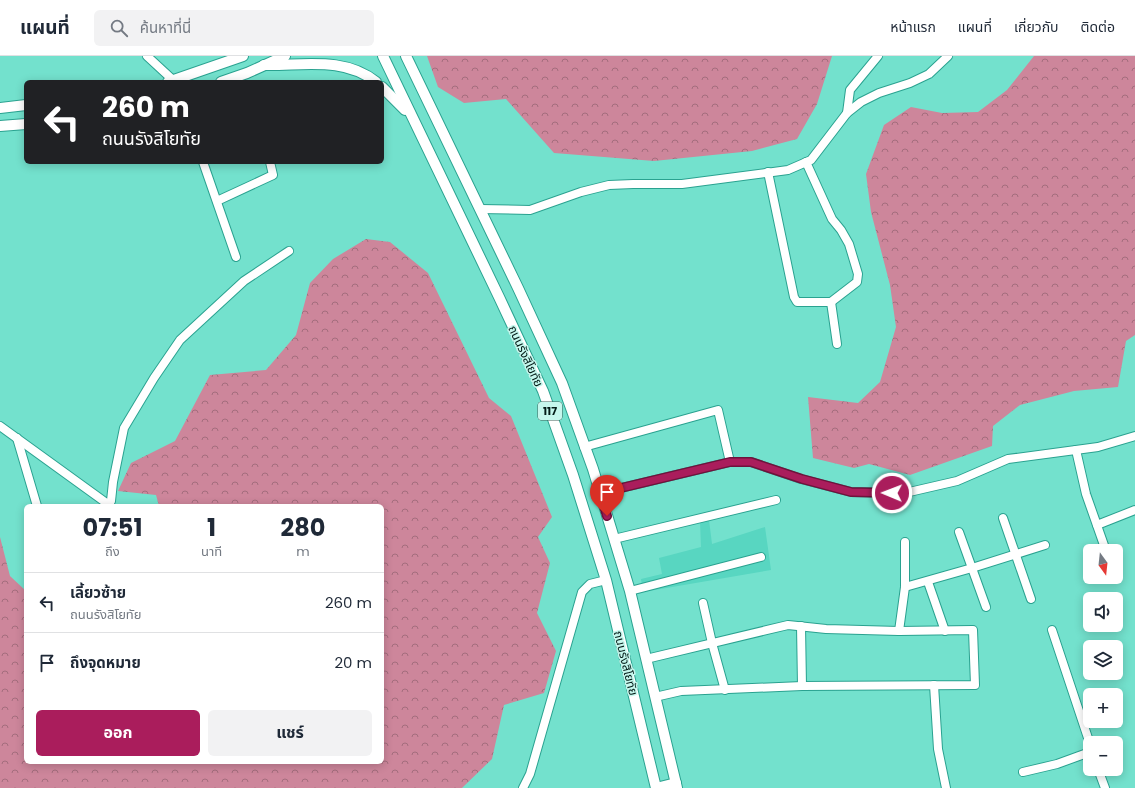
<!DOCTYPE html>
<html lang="th">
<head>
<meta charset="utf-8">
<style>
	body { margin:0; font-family:Poppins,"Noto Sans Thai",sans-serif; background:#f2f2f3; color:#1f2937; height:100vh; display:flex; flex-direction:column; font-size:15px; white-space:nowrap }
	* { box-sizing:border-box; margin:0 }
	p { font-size:13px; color:#747a83 }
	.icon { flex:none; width:22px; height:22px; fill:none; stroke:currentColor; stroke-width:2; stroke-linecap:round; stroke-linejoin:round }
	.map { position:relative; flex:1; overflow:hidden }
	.sheet { position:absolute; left:24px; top:448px; width:360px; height:260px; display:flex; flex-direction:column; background:#fff; border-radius:6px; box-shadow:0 2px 10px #0003 }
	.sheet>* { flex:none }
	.guide { position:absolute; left:24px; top:24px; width:360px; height:84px; border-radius:6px; box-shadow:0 2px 10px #0003; background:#202124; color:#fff; overflow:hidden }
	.needle { width:26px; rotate:165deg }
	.tools { position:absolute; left:1083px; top:488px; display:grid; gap:8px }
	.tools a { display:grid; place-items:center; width:40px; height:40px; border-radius:6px; background:#fff; box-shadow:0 2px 10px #0003; font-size:20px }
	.pin { position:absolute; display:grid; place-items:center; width:34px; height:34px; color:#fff; margin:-41px -17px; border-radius:50% 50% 50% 0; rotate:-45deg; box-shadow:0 0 4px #0007 }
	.pin .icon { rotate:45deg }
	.me { position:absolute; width:44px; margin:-22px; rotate:271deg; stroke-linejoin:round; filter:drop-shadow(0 0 3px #0008) }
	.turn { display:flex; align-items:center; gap:14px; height:84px; padding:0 12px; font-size:18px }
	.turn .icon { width:52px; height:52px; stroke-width:2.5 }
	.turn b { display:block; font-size:28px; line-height:34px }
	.eta { display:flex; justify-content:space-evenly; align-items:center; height:68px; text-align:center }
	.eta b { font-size:24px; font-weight:700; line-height:28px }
	.cta { display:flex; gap:8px; margin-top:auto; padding:8px 12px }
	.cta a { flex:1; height:46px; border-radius:6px; background:#aa1d5c; color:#fff; font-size:16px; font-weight:700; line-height:46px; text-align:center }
	.cta a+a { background:#f2f2f3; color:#1f2937 }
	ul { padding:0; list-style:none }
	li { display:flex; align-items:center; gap:12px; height:60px; padding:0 12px; border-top:1px solid #e0e1e3 }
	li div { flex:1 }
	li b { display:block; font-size:15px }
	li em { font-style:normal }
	header { display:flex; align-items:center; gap:24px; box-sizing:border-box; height:56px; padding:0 20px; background:#fff; border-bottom:1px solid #e0e1e3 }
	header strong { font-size:19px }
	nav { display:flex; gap:22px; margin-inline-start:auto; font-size:14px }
	.search { width:280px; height:36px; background:#f2f2f3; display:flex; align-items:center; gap:10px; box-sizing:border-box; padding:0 14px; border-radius:6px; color:#747a83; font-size:15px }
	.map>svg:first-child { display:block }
</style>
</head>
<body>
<header>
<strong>แผนที่</strong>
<div class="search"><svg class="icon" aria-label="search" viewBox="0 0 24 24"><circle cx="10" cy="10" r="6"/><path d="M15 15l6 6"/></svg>ค้นหาที่นี่</div>
<nav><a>หน้าแรก</a><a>แผนที่</a><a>เกี่ยวกับ</a><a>ติดต่อ</a></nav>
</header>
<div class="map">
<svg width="1135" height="732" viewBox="0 0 1135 732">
	<defs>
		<pattern id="forest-crowns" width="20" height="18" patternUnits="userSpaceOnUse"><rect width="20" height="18" fill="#cd869b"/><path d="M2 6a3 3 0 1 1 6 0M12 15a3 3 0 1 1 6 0" fill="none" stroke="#a46d7d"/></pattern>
	</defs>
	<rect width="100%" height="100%" fill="#73e1cd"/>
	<path fill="#58d6c1" d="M709,464L712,488L765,471L771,514L643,536L641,523L662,518L659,502L701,491L700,465Z"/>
	<g fill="url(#forest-crowns)">
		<path d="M427,0H832L817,48L797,83L752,95L654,105L554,97L506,43L464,47L438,31Z"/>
		<path d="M1034,0H1135V279L1126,285L1118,331L1074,335L1020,349L993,370L992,390L910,419L869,408L854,412L813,402L808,341L858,347L880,326L896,271L890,229L871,156L866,118L884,69L911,51L942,57L978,56L1007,34Z"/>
		<path d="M366,183L390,186L428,217L489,342L511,360L552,461L538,481L550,507L537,557L556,595L544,637L504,649L492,703L462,732H0V481L10,520L26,535V706H382V450H159L156,439L118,435L131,407L175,385L210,319L266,314L296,279L310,227L333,203Z"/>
	</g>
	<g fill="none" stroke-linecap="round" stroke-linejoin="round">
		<g stroke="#2aa290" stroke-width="10">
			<g id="minor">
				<path d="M147,0L174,25"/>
				<path d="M847,57L850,34L878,0"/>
				<path d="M203,106L236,201"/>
				<path d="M768,116L794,241L797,246H831L857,226L858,218L849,188L841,174L832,163L806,106"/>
				<path d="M217,145L273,119L270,106"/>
				<path d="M480,153L530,154L581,136L609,129L633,128H682L788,114L811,104L847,57L861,46L879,37L910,27L929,18L948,0"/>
				<path d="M831,246L837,288"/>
				<path d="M0,370L105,446L109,448L111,445L113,426L124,372L154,322L180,284L244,225L289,195"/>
				<path d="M17,382L37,450"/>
				<path d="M584,391L718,354L730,406"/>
				<path d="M1076,394L1086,438L1105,492"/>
				<path d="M600,437L730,406H751L801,423L851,436L905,437L957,425L1008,403L1098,391L1135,380"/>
				<path d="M1003,462L1031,543"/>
				<path d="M1097,469L1135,454"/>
				<path d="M959,476L986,551"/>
				<path d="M614,483L776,444"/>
				<path d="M928,526L945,575"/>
				<path d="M905,531L972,512L1045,489"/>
				<path d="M630,535L761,501"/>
				<path d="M703,547L712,587L725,634"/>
				<path d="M801,570L802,630"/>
				<path d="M1052,574L1090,688"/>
				<path d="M899,575L905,531V486"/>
				<path d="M646,603L788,569L826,573L899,575L973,574L975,629L802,630L681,635L655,641"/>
				<path d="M934,629L938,693L946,732"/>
				<path d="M1098,713L1105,732"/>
				<path d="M1023,716L1057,708L1090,696"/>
				<path d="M523,732L530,718L582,536L590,528L606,524"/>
			</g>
		</g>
		<g stroke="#2aa290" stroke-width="12">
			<g id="major">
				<path d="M383,0L499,241L543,335L573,419L606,524L656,732"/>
				<path d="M406,0L518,232L562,327L593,413L630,535L677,732"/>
				<path d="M264,9C302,10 344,0 376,26"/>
				<path d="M168,26L243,0"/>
				<path d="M221,26L247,17L285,0"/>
				<path d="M382,31L405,54"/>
				<path d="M0,52L26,49"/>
				<path d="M0,70L26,68"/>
				<path d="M656,732L676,727"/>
			</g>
		</g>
		<use href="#minor" stroke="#fff" stroke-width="8"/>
		<use href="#major" stroke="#fff" stroke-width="10"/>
	</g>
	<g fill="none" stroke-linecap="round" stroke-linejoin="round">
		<g stroke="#6e133c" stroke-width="10">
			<path id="route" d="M607,460L600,437L730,406H751L802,423L851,436L892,437"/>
		</g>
		<use href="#route" stroke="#aa1d5c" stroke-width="7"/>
	</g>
	<g text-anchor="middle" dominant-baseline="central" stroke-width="3" stroke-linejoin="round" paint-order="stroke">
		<rect fill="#c6f7ed" stroke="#3e5e58" stroke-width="1" x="538" y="346" width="24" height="18" rx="3"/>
		<g font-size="11" font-weight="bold" fill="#041c18">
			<text x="550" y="355">117</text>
		</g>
		<g font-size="12" fill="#041c18" stroke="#c6f7ed">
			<text transform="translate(526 300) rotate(65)">ถนนรังสิโยทัย</text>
			<text transform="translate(626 607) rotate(76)">ถนนรังสิโยทัย</text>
		</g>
	</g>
</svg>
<div class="tools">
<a><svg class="needle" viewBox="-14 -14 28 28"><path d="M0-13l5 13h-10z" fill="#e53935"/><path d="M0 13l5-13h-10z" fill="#747a83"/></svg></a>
<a><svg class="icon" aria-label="sound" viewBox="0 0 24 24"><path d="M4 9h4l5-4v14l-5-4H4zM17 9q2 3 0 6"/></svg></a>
<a><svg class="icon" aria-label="layers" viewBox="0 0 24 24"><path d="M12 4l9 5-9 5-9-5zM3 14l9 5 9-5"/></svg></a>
<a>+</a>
<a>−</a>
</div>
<div class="pin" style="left:607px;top:460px;background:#d93025"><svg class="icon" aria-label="arrive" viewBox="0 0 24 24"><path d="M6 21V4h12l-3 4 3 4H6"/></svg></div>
<svg class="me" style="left:892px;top:437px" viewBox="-20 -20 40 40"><circle r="17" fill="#aa1d5c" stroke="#fff" stroke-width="3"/><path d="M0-11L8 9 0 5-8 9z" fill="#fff"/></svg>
<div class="guide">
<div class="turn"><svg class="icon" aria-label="left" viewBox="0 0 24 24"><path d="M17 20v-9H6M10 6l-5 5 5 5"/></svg><div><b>260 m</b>ถนนรังสิโยทัย</div></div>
</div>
<section class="sheet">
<div class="eta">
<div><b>07:51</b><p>ถึง</p></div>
<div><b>1</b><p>นาที</p></div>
<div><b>280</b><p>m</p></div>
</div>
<ul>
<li><svg class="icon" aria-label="left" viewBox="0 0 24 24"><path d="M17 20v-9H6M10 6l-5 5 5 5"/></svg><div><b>เลี้ยวซ้าย</b><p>ถนนรังสิโยทัย</p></div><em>260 m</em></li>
<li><svg class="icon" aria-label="arrive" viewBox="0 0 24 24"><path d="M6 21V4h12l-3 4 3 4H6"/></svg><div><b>ถึงจุดหมาย</b></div><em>20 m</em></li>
</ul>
<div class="cta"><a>ออก</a><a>แชร์</a></div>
</section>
</div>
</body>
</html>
